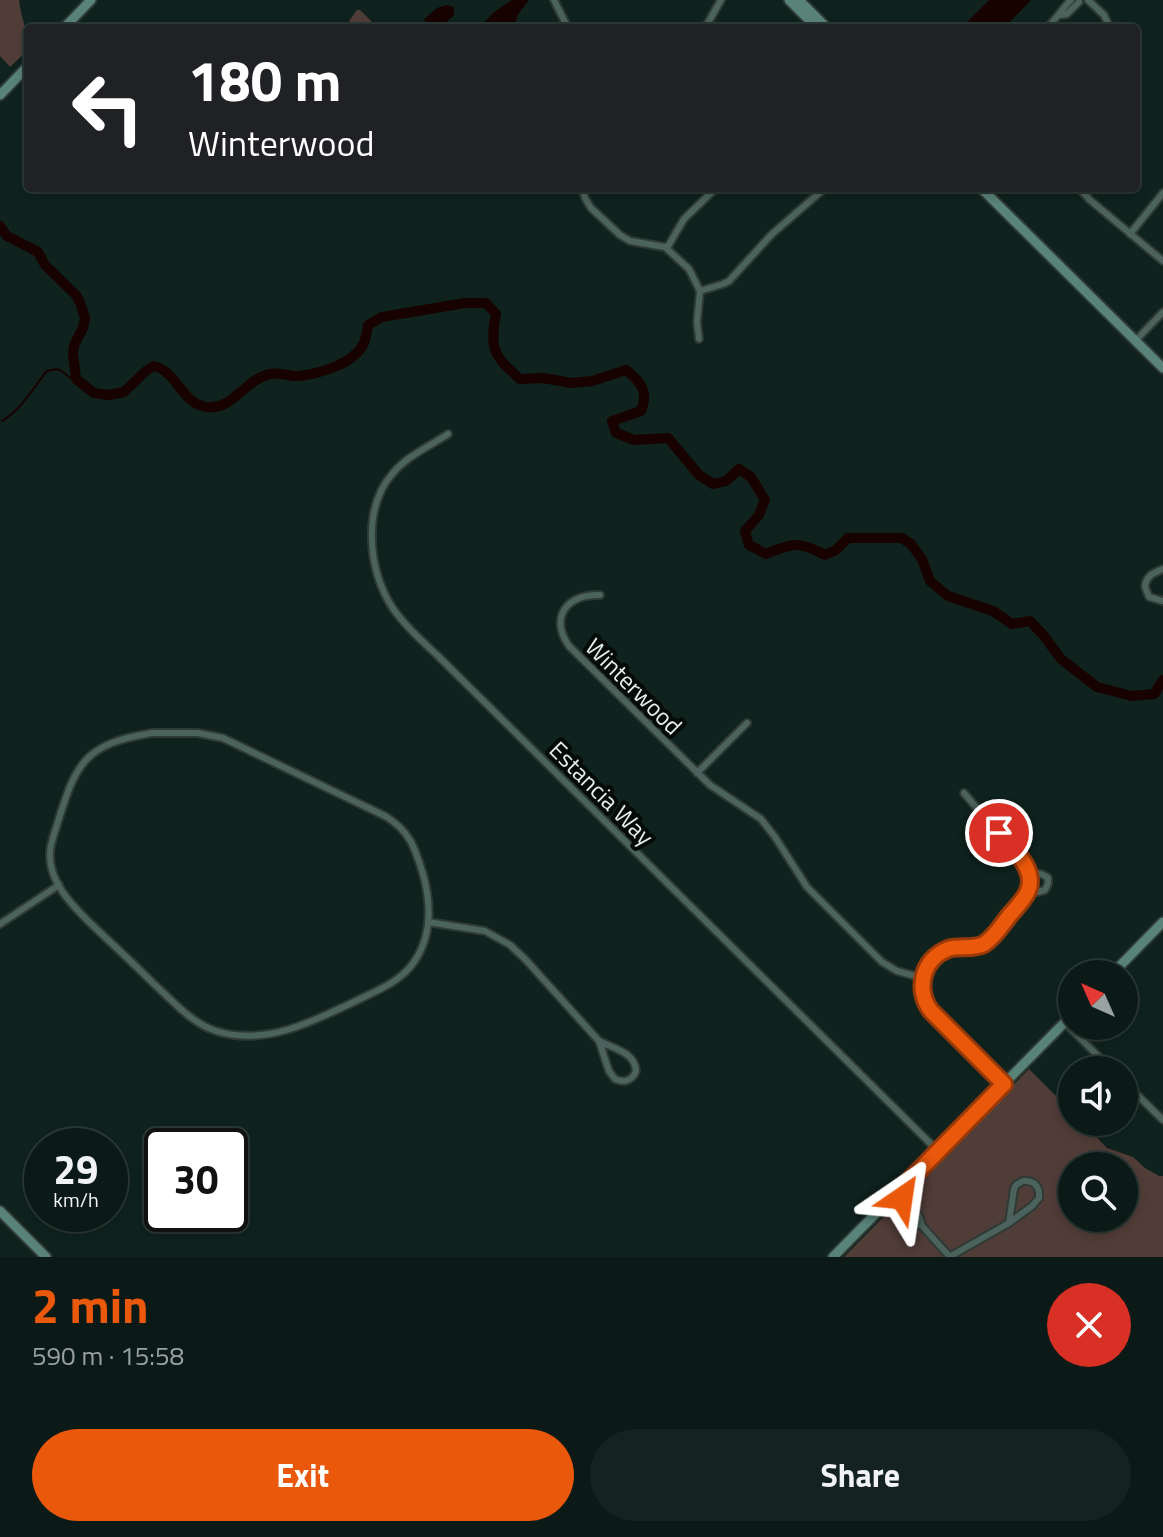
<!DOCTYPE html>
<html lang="en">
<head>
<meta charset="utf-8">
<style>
	body { margin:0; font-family:"Titillium Web",sans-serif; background:#14231f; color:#f1f3f6; height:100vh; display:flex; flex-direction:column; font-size:30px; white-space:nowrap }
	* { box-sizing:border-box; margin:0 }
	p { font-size:26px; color:#9aa1a1 }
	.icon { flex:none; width:44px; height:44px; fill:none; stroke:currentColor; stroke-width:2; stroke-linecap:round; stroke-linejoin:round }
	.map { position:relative; height:1257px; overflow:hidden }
	.details { display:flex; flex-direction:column; background:#0b1a16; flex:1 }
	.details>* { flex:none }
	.banner { position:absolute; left:24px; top:24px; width:1116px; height:168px; border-radius:8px; box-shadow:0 4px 12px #0003,0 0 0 2px #2b3835; background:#202124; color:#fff; overflow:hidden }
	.needle { width:52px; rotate:315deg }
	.buttons { position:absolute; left:1058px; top:960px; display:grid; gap:16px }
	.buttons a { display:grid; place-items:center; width:80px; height:80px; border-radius:50%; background:#0b1a16; box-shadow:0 4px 12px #0003,0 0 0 2px #2b3835; font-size:40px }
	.speed { position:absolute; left:24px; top:1128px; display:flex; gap:16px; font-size:40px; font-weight:700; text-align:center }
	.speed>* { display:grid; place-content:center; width:104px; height:104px; border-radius:50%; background:#0b1a16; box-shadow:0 4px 12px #0003,0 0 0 2px #2b3835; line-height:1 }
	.speed small { font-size:20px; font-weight:400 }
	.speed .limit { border:4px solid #111; border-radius:12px; background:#fff; color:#111 }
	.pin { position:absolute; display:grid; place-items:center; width:68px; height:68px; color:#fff; margin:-34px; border:4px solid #fff; border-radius:50%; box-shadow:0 2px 8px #0007 }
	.me { position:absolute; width:88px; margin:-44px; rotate:32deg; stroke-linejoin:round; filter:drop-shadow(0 0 6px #0008) }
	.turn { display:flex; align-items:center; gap:28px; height:168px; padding:0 32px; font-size:36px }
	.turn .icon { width:104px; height:104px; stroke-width:2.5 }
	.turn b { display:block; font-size:56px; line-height:68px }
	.round { display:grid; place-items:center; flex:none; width:84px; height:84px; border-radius:42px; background:#14231f }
	.overview { display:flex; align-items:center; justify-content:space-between; height:136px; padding:0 32px }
	h1 { font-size:48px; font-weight:700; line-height:60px; color:#ea580c }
	.button { display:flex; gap:16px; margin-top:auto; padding:16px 32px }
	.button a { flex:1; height:92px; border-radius:48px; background:#ea580c; color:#fff; font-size:32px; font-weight:700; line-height:92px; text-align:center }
	.button a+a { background:#14231f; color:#f1f3f6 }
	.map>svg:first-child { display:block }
</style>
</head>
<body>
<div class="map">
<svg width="1163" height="1257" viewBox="0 0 1163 1257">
	<rect width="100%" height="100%" fill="#0f221e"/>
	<g fill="#513d38" fill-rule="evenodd">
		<path d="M0,0H19C21,19 28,30 28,50L10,67L0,56Z"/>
		<path d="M357,10H360L378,28H356L349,21Z"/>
		<path d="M1029,1069L1072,1112V1122H1082L1107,1148L1133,1157L1145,1168L1159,1176H1163V1257H844ZM1072,1166H1124V1218H1072Z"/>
	</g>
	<g fill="#180200">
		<path d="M512,0H529L518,14L514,28H479L494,12Z"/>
		<path d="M989,0H1031L1004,28H961Z"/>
		<path d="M446,5L454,7V15L440,28H428L427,22L423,20L437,8Z"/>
	</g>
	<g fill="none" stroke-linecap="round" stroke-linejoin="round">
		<path stroke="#180200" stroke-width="2" d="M2,421C23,408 32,389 47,371C67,364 63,380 79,381"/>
		<path stroke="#180200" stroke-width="10" d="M0,226L7,236L38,252L45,265L76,295L80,302L85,318L83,328L74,345L73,353L76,379L94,393L108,395L124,392L147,370L154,366C178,372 180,402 206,407C233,411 245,379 270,374C279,372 290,377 300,376C321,373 354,364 364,343C366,338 367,331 368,325L382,317L465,303H486L496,314C489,349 494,356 520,379L543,378L572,383L592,381L626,370C641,382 649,391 641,411L612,421L616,433L634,440L668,438L699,475L713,484L726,481L739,469L751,477L765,500L759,515L745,531L749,545L766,554C794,543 798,541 825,555L836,550L848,538H902L911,544L922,559L930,581L948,596L993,611L1012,624L1030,621L1044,636L1061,659L1097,687L1132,696L1154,694L1163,680"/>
		<g stroke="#2e3a36" stroke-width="10">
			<g id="street">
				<path d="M554,0L568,28"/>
				<path d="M1088,0L1104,15L1110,28"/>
				<path d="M1060,15L1067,14L1079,2"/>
				<path d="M705,28L721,0"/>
				<path d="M1047,28C1056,19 1062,9 1071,0"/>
				<path d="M582,188L585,198L591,208L620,235L630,241L665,247L689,269L700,291L697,322L699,339"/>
				<path d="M1079,188L1090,200L1163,261"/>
				<path d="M1130,234L1163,193"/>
				<path d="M667,248L684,219L716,188"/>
				<path d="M700,291L723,284L729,281L772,234L825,188"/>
				<path d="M1136,340L1163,312"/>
				<path d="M448,434C430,446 407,456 393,473C362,508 368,569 392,607C404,625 422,641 438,656L938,1151"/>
				<path d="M1163,569C1153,573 1146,576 1145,587L1149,597L1163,601"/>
				<path d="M600,595C567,594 549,617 569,646L710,785L761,819L775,837L807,887L882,962L897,971L923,978"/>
				<path d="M152,733H198L223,738L385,816C410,831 415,848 423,874C431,903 432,936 414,962C401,981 380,989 360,999C316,1020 266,1047 216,1031C191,1023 173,1001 154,984C138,968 122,953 106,938C83,916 49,888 50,854C50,844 54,835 57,825C76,763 84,744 152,733Z"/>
				<path d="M697,773L747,723"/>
				<path d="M964,793L1024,864L1028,876L1029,890L994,934L988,941L979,946L950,948L939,954L929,963L923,978V993L927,1006L1004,1084"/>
				<path d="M1028,876C1036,873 1041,872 1048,878V884L1045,890L1038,892L1029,890"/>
				<path d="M428,922L485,931L510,945L525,959L599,1041"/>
				<path d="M0,924L59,885"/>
				<path d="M1064,1022L1112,1070"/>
				<path d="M599,1041C614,1049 635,1052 636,1071C632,1081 624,1083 615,1079L609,1071Z"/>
				<path d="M1124,1082L1163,1120"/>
				<path d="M1023,1181C1034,1180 1040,1186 1039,1198L1032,1206L1009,1223L1014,1189L1016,1185Z"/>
				<path d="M897,1193L919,1216L922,1226"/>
				<path d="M889,1201L913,1223L922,1226L950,1257"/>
				<path d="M949,1257L1009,1223"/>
			</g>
		</g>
		<g stroke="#2e3a36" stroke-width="13">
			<g id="secondary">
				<path d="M789,0L817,28"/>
				<path d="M799,0L827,28"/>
				<path d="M64,28L91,0"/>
				<path d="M0,95L28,66"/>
				<path d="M981,188L1163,368"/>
				<path d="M1112,974L1163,922"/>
				<path d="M0,1211L46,1257"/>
				<path d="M833,1257L1072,1015"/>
			</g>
		</g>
		<use href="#street" stroke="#4c625c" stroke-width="6"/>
		<use href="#secondary" stroke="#598378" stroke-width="9"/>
	</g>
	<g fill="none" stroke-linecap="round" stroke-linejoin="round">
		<g stroke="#983908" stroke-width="20">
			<path id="route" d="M902,1198L897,1193L1004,1084L931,1011C915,990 922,959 948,949C959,945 973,950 984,944C994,938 1002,925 1009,916C1015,909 1024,900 1028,891C1037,869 1012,848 999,833"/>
		</g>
		<use href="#route" stroke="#ea580c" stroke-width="14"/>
	</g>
	<g text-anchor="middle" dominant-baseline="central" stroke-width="8" stroke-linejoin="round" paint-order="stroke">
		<g font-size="24" fill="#e4f0ec" stroke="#040a08">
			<text transform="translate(634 686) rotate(45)">Winterwood</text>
			<text transform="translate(602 793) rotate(45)">Estancia Way</text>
		</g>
	</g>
</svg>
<div class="buttons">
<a><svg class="needle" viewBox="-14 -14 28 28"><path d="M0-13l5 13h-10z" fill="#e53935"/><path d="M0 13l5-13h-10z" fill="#9aa1a1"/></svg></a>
<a><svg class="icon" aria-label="sound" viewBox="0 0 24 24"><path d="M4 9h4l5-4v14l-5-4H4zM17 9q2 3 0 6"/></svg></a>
<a><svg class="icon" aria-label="search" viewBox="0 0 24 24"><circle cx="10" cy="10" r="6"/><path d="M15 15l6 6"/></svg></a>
</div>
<div class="speed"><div>29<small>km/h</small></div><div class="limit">30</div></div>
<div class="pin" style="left:999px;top:833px;background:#d93025"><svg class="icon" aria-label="arrive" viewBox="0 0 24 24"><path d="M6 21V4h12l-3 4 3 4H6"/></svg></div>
<svg class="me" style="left:902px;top:1198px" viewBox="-20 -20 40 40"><path d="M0-17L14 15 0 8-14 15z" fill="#ea580c" stroke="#fff" stroke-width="4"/></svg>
<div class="banner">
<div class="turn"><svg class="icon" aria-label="left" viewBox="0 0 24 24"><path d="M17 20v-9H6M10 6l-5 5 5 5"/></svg><div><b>180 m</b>Winterwood</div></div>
</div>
</div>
<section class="details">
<div class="overview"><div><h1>2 min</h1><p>590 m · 15:58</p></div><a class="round" style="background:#d93025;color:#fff"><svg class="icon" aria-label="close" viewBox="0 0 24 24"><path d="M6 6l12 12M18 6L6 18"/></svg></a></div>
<div class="button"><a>Exit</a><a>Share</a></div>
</section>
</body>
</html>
